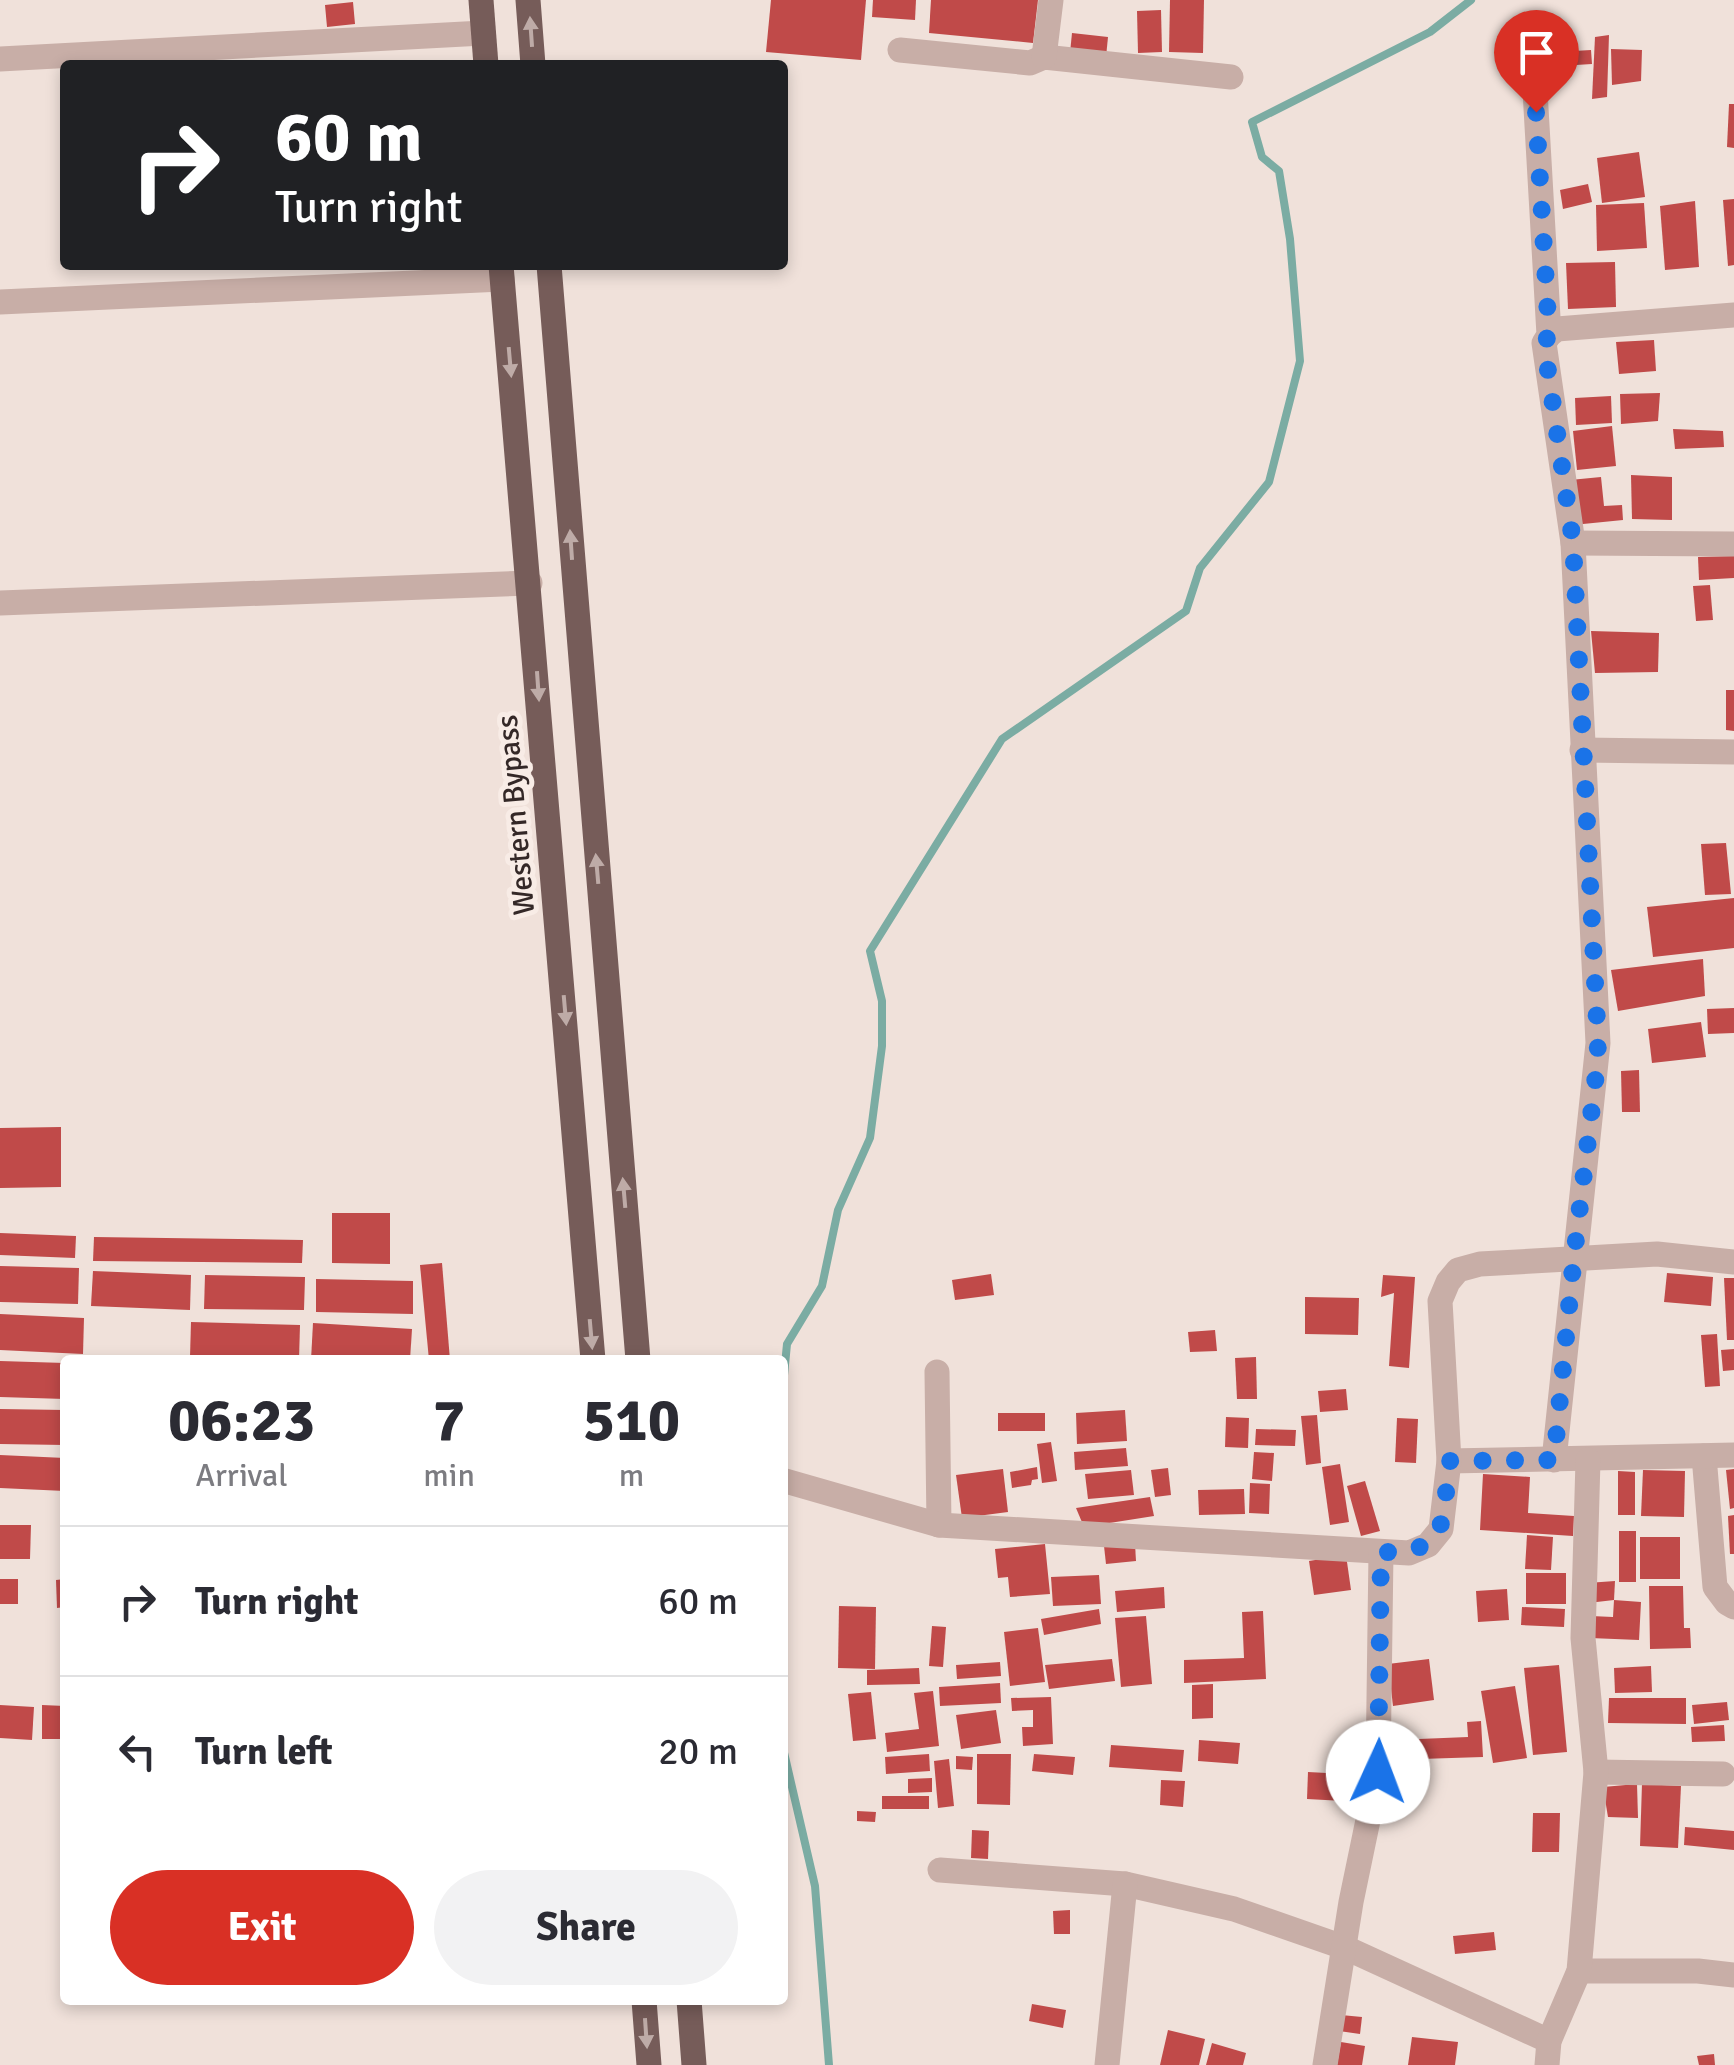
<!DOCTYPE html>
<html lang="en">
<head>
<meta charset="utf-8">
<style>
	body { margin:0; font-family:Signika,sans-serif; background:#f2f2f3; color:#2b2b33; height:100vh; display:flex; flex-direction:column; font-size:38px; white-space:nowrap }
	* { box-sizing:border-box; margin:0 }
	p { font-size:32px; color:#7c7c81 }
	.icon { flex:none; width:55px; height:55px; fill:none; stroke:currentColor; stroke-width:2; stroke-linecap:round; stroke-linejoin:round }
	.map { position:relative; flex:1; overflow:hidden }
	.sheet { position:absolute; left:60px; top:1355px; width:728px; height:650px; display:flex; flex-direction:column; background:#fff; border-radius:10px; box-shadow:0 5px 15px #0003 }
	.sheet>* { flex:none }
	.hud { position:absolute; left:60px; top:60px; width:728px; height:210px; border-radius:10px; box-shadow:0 5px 15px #0003; background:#202124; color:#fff; overflow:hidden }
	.pin { position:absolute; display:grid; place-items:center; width:85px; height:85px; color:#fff; margin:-102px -42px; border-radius:50% 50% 50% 0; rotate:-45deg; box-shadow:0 0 10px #0007 }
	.pin .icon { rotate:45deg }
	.me { position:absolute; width:110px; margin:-55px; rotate:2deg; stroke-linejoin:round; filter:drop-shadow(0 0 8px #0008) }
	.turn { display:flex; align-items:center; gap:35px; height:210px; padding:0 50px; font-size:45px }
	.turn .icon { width:130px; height:130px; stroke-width:2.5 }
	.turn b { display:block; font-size:70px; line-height:85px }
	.eta { display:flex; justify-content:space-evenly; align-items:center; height:170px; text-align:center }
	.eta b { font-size:60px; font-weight:800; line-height:70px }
	.action { display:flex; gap:20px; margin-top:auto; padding:20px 50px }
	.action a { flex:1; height:115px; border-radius:60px; background:#d93025; color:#fff; font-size:40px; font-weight:800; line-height:115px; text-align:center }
	.action a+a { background:#f2f2f3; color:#2b2b33 }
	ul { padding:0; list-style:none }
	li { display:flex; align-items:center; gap:30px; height:150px; padding:0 50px; border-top:2px solid #e1e1e2 }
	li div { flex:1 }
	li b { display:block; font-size:38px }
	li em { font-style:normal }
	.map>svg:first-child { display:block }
</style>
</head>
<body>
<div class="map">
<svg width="1734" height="2065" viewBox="0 0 1734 2065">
	<rect width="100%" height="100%" fill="#f0e1da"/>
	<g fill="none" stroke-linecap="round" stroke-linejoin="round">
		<g stroke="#7baca3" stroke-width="8">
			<path d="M782,1396L787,1344L822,1286L838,1210L870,1138L882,1046V1001L870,951L1002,739L1186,611L1200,568L1269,482L1300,361L1290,239L1279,171L1262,157L1252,122L1430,32L1471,0"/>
			<path d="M782,1744L815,1886L829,2065"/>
		</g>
	</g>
	<g fill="#c04a49">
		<path d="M771,0H866L861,60L766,52Z"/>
		<path d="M873,0H916L915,20L872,17Z"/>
		<path d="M931,0H1038L1033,43L929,33Z"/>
		<path d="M1170,0H1204L1203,53L1169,52Z"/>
		<path d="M353,2L355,24L327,27L325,5Z"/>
		<path d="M1161,10L1162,52L1138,53L1137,11Z"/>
		<path d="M1072,33L1108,37L1106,57L1070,53Z"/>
		<path d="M1609,35L1607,97L1592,99L1595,37Z"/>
		<path d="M1611,49L1642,50L1641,81L1612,85Z"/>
		<path d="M1591,50L1592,64L1560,66L1561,87L1543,88L1540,53Z"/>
		<path d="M1729,104H1734V148L1727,147Z"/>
		<path d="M1639,152L1645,197L1602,203L1597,158Z"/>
		<path d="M1588,184L1592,202L1563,209L1560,190Z"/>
		<path d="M1734,199V265L1728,266L1723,200Z"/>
		<path d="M1695,201L1699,267L1665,270L1660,206Z"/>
		<path d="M1644,203L1647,248L1597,251L1596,205Z"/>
		<path d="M1615,262L1616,307L1568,309L1566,263Z"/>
		<path d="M1654,340L1656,371L1619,374L1616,342Z"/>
		<path d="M1660,393L1658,421L1621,424L1620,394Z"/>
		<path d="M1611,396L1612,423L1576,425L1575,398Z"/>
		<path d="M1612,426L1616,466L1577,470L1573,431Z"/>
		<path d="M1673,429L1723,431L1724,447L1675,449Z"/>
		<path d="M1631,475L1672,477V520L1632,519Z"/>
		<path d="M1601,477L1604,506L1622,505L1623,520L1573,525L1570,480Z"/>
		<path d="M1734,556V578L1699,580L1698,557Z"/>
		<path d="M1710,585L1713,620L1696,621L1693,586Z"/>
		<path d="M1591,631L1659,633L1658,672L1595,673Z"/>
		<path d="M1726,690H1734V731L1726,730Z"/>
		<path d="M1726,843L1731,894L1705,895L1701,844Z"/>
		<path d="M1734,898V948L1653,957L1647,907Z"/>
		<path d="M1703,959L1705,996L1618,1011L1611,970Z"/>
		<path d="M1734,1008V1033L1708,1034L1707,1009Z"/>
		<path d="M1701,1022L1706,1057L1652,1063L1648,1029Z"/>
		<path d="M1639,1070L1640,1112H1622L1621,1071Z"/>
		<path d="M61,1127V1187L0,1188V1128Z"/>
		<path d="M332,1213H390V1264L332,1263Z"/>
		<path d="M0,1233L76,1236L75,1258L0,1255Z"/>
		<path d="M94,1237L303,1240L302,1263L93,1261Z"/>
		<path d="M442,1263L450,1360H429L420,1265Z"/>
		<path d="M0,1266L79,1268L78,1304L0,1302Z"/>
		<path d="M93,1271L191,1275L190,1310L91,1306Z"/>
		<path d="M1667,1273L1713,1277L1711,1306L1664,1302Z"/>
		<path d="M991,1274L994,1295L955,1300L952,1280Z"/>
		<path d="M205,1275L305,1277L304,1310L204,1309Z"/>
		<path d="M1383,1275L1415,1277L1409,1368L1389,1366L1394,1293L1381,1297Z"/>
		<path d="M1724,1278H1734V1340H1727Z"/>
		<path d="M316,1279L413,1281V1314L316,1312Z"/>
		<path d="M1305,1297L1359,1298L1358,1335L1305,1334Z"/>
		<path d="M0,1314L84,1318L83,1354L0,1350Z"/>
		<path d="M191,1322L300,1325L299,1360L190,1357Z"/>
		<path d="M313,1323L412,1329L410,1360H311Z"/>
		<path d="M1215,1330L1217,1351L1190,1352L1188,1332Z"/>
		<path d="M1717,1334L1720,1386L1705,1387L1701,1335Z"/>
		<path d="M1734,1349V1370L1723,1371L1721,1350Z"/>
		<path d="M1256,1357L1257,1399H1237L1235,1358Z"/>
		<path d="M0,1361L65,1363V1399L0,1397Z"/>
		<path d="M1346,1389L1348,1410L1320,1412L1318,1391Z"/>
		<path d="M0,1409L65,1410V1445L0,1444Z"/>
		<path d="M1125,1410L1127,1441L1077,1444L1076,1413Z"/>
		<rect x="998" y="1413" width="47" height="18"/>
		<path d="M1317,1415L1321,1463L1306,1465L1301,1416Z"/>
		<path d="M1226,1417L1249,1418L1248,1448L1225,1447Z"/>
		<path d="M1397,1418L1418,1419L1416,1463L1395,1462Z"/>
		<path d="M1256,1429L1296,1430L1295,1446L1255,1445Z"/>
		<path d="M1051,1442L1057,1481L1042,1483L1037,1444Z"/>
		<path d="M1126,1448L1128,1466L1075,1470L1074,1452Z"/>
		<path d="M1254,1452L1274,1453L1272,1481L1252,1479Z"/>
		<path d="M0,1455L65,1458V1491L0,1488Z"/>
		<path d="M1340,1464L1349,1522L1330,1525L1322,1467Z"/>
		<path d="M1037,1467L1038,1479L1032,1480L1031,1485L1012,1488L1010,1472Z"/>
		<path d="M1168,1468L1171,1495L1155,1497L1151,1470Z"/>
		<path d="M1003,1469L1008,1512L962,1518L956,1475Z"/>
		<path d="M1734,1469V1508L1730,1509L1726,1470Z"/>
		<path d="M1131,1470L1134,1495L1088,1499L1085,1474Z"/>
		<path d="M1643,1470L1685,1471L1684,1517L1641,1516Z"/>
		<path d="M1618,1471L1635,1472V1515H1618Z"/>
		<path d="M1483,1474L1530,1477L1528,1513L1574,1516L1573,1536L1480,1530Z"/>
		<path d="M1365,1481L1380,1531L1361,1536L1347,1486Z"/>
		<path d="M1250,1483L1270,1484L1269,1514L1249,1513Z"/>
		<path d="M1244,1489L1245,1514L1199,1515L1198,1490Z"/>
		<path d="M1150,1497L1154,1516L1084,1527L1076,1508Z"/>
		<path d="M1734,1515V1554H1730L1728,1516Z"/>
		<path d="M0,1525H31L30,1559H0Z"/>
		<rect x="1619" y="1531" width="17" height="51"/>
		<path d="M1527,1535L1553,1537L1551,1570L1525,1569Z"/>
		<rect x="1640" y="1537" width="40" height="42"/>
		<path d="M1045,1544L1050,1594L1010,1597L1008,1577L998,1578L995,1549Z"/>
		<path d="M1135,1544L1136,1561L1106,1564L1104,1546Z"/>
		<path d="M1346,1555L1351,1590L1314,1595L1309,1561Z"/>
		<rect x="1526" y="1573" width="40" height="31"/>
		<path d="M1099,1575L1101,1604L1053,1606L1051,1577Z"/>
		<rect x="0" y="1579" width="18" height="25"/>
		<path d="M65,1579V1607L57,1608L56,1580Z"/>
		<path d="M1615,1581L1614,1600L1588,1603L1587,1583Z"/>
		<path d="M1649,1586H1683L1684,1628H1690L1691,1648L1650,1649Z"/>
		<path d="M1164,1587L1165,1608L1117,1612L1115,1591Z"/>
		<path d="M1507,1589L1509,1620L1478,1622L1476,1591Z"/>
		<path d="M1614,1600L1641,1602L1639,1640L1590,1638L1591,1616L1613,1617Z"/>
		<path d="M839,1606L876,1607L875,1669L838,1668Z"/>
		<path d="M1522,1607L1565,1609L1564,1627L1521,1625Z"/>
		<path d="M1099,1609L1101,1624L1044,1635L1041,1619Z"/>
		<path d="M1263,1611L1266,1679L1184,1683V1660L1244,1658L1242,1612Z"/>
		<path d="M1146,1616L1152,1684L1121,1687L1115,1618Z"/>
		<path d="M932,1626L946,1627L943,1667L929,1666Z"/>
		<path d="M1038,1628L1045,1682L1010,1686L1004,1632Z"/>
		<path d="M1112,1659L1115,1681L1049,1689L1045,1665Z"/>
		<path d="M1429,1659L1434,1700L1393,1706L1388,1664Z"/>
		<path d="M1000,1662L1001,1676L957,1679L956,1665Z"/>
		<path d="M1559,1665L1567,1752L1533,1755L1524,1668Z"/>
		<path d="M1651,1666L1652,1692L1615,1693L1614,1668Z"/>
		<path d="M919,1668L920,1684L867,1685V1670Z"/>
		<path d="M1000,1683L1001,1703L940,1706L939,1687Z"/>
		<path d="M1213,1684V1718L1192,1719V1685Z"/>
		<path d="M1515,1686L1527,1758L1493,1763L1481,1691Z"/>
		<path d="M933,1691L939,1746L887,1752L885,1733L919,1729L914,1693Z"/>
		<path d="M871,1692L876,1739L853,1741L848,1694Z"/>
		<path d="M1051,1697L1053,1744L1023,1746L1022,1727H1033V1710L1012,1711L1011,1698Z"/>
		<path d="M1609,1698H1686V1724L1608,1723Z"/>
		<path d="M1727,1702L1729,1720L1694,1724L1692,1705Z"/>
		<path d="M0,1705L34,1707L32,1740L0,1738Z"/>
		<path d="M42,1705L65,1706V1739H42Z"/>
		<path d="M996,1710L1001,1743L961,1749L956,1715Z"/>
		<path d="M1481,1721L1483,1757L1420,1759L1419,1739L1468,1737L1467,1722Z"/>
		<path d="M1724,1725L1725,1741L1692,1742L1691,1727Z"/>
		<path d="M1199,1740L1240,1743L1238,1764L1198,1761Z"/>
		<path d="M1111,1745L1184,1750L1182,1772L1109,1767Z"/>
		<path d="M929,1754L930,1771L886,1774L885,1757Z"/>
		<path d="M977,1754H1011L1010,1805L977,1804Z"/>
		<path d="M1034,1754L1075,1757L1073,1775L1032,1771Z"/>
		<path d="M956,1756L973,1757L972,1770L956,1769Z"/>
		<path d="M949,1759L954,1806L938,1808L934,1761Z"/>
		<path d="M1308,1772L1364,1775L1362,1802L1307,1799Z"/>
		<path d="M932,1778V1792L908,1793V1779Z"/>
		<path d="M1161,1780L1185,1781L1183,1807L1160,1805Z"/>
		<path d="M1637,1784L1638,1818L1608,1817L1603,1787Z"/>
		<path d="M1642,1784L1681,1786L1678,1848L1640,1846Z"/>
		<rect x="882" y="1796" width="47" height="13"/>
		<path d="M857,1811L876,1812L875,1822L857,1821Z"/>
		<path d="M1533,1813H1560L1559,1852H1532Z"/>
		<path d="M1685,1827L1734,1831V1850L1684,1845Z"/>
		<path d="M972,1830L989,1831L988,1859L971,1858Z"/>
		<path d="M1070,1910V1934H1054L1053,1911Z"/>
		<path d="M1494,1932L1496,1950L1455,1954L1453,1936Z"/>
		<path d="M1032,2004L1066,2010L1063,2028L1029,2021Z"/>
		<path d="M1341,2015L1362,2017L1360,2034L1339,2031Z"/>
		<path d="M1168,2030L1205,2039L1199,2065H1160Z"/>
		<path d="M1412,2037L1458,2042L1455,2065H1408Z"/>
		<path d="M1341,2042L1365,2046L1362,2065H1337Z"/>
		<path d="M1212,2043L1246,2053L1243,2065H1206Z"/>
		<path d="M1714,2054L1715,2065H1699L1697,2056Z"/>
	</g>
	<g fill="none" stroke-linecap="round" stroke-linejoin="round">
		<g stroke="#c8aea7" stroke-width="25">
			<path d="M1532,38L1549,335L1544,343L1573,543L1598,1043L1554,1460"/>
			<path d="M900,50L1030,63L1044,57L1231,77"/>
			<path d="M1044,57L1051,0"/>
			<path d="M0,59L483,33"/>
			<path d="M0,302L502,279"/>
			<path d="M1549,335L1557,329L1734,315"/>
			<path d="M1573,543L1734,544"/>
			<path d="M0,603L530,583"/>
			<path d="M1582,750L1734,752"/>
			<path d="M937,1372L939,1525"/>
			<path d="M1704,1456L1715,1587L1727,1603L1734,1607"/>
			<path d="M1449,1461L1734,1455"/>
			<path d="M782,1480L939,1525L1409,1553L1428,1545L1441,1529L1449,1461L1440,1301L1448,1282L1458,1270L1480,1264L1657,1254L1734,1262"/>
			<path d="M1596,1772L1723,1774"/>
			<path d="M940,1870L1125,1884L1234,1909L1346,1948L1549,2041"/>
			<path d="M1579,1971H1698L1734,1975"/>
			<path d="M1107,2065L1125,1884"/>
			<path d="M1325,2065L1351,1902L1378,1772L1381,1552"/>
			<path d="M1547,2065L1549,2041L1579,1971L1596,1772L1583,1638L1588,1460"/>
		</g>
		<g stroke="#765c59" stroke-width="25">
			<path d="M481,0L486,65"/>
			<path d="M528,0L533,65"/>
			<path d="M501,265L593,1360"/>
			<path d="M549,265L638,1360"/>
			<path d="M644,2000L649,2065"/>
			<path d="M689,2000L694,2065"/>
		</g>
	</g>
	<defs><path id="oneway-solid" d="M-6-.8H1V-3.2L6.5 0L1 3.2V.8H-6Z" transform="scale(2.5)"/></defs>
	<g fill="#beaba7">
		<use href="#oneway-solid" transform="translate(531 32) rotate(-94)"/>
		<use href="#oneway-solid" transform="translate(510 362) rotate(85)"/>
		<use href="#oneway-solid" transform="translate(571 545) rotate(-94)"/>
		<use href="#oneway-solid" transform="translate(538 686) rotate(86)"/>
		<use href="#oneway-solid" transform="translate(597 869) rotate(-95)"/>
		<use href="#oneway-solid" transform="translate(565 1010) rotate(85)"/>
		<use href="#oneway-solid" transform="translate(624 1193) rotate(-95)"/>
		<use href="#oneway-solid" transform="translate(591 1334) rotate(85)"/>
		<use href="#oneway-solid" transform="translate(646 2033) rotate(86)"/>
	</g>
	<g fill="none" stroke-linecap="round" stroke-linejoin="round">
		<path stroke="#1a73e8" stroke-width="18" stroke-dasharray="0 32.4" d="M1378,1772L1381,1552C1452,1554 1442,1518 1449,1461L1554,1460L1574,1256L1597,1066L1598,1042L1573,542L1544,343L1549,335L1536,112"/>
	</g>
	<g text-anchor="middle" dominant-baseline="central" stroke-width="10" stroke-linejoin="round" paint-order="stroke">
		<g font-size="30" fill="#342827" stroke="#f8ece6">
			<text transform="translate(516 815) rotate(-95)">Western Bypass</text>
		</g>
	</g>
</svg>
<div class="pin" style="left:1536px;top:112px;background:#d93025"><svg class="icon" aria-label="arrive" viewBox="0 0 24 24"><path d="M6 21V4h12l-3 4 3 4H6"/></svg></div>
<svg class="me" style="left:1378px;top:1772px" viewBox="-20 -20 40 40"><circle r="19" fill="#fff"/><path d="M0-13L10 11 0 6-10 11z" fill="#1a73e8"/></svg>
<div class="hud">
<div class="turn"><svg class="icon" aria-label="right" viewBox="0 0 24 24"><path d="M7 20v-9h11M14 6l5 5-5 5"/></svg><div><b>60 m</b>Turn right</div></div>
</div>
<section class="sheet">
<div class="eta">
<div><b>06:23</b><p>Arrival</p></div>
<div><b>7</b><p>min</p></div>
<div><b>510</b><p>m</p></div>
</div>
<ul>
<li><svg class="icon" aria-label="right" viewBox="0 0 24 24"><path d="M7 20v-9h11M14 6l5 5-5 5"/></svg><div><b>Turn right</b></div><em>60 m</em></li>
<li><svg class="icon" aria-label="left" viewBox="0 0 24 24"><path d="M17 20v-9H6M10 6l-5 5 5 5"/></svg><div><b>Turn left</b></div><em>20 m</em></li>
</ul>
<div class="action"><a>Exit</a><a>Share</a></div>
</section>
</div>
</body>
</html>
